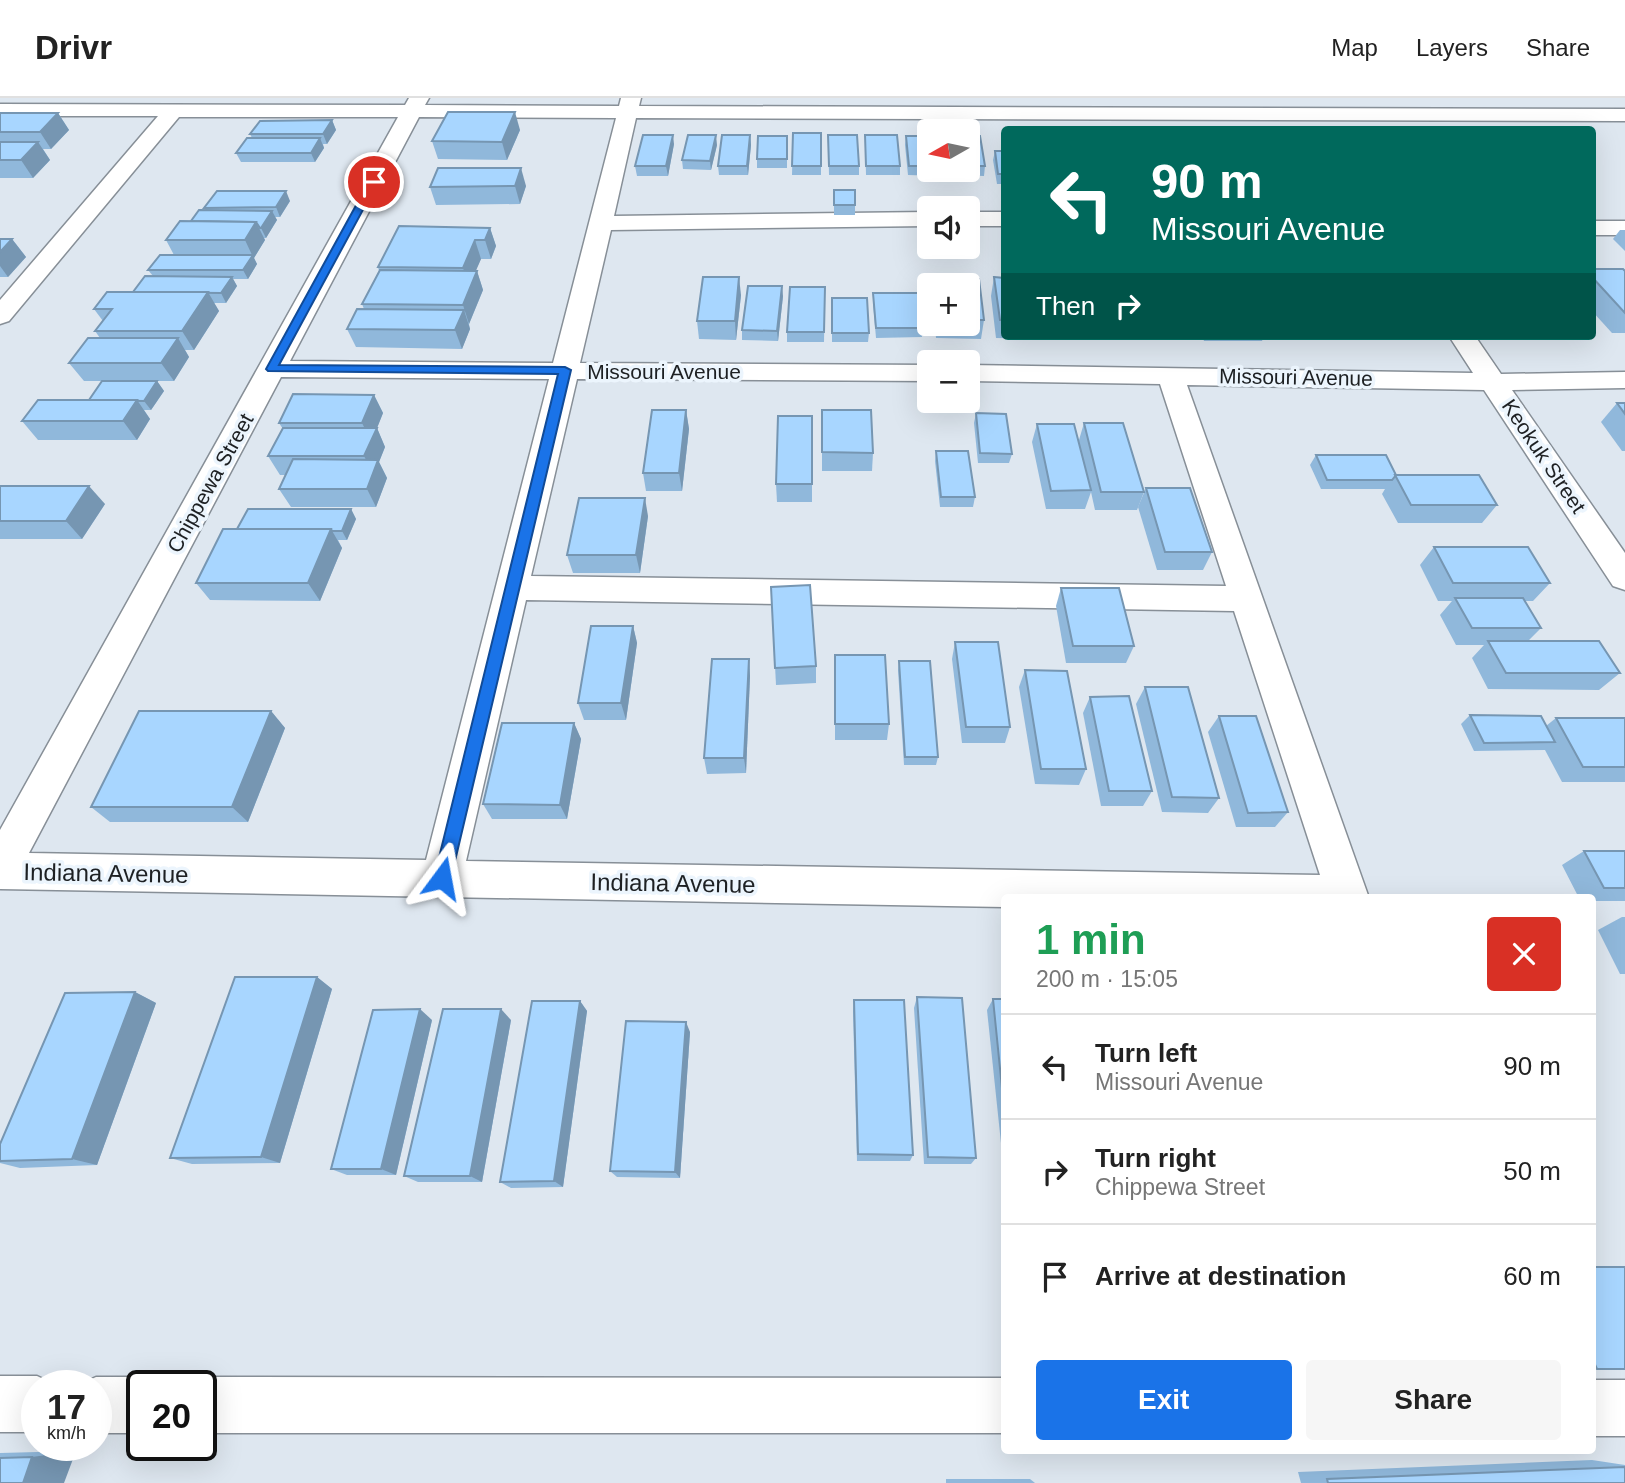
<!DOCTYPE html>
<html lang="en">
<head>
<meta charset="utf-8">
<style>
	body { margin:0; font-family:Helvetica,sans-serif; background:#f6f6f6; color:#222; height:100vh; display:flex; flex-direction:column; font-size:26px; white-space:nowrap }
	* { box-sizing:border-box; margin:0 }
	p { font-size:23px; color:#767676 }
	.icon { flex:none; width:38px; height:38px; fill:none; stroke:currentColor; stroke-width:2; stroke-linecap:round; stroke-linejoin:round }
	.map { position:relative; flex:1; overflow:hidden }
	.drawer { position:absolute; left:1001px; top:796px; width:595px; height:560px; display:flex; flex-direction:column; background:#fff; border-radius:7px; box-shadow:0 7px 28px #0002 }
	.drawer>* { flex:none }
	.hud { position:absolute; left:1001px; top:28px; width:595px; height:214px; border-radius:7px; box-shadow:0 7px 28px #0002; background:#00695c; color:#fff; overflow:hidden }
	.needle { width:46px; rotate:261deg }
	.fabs { position:absolute; left:917px; top:21px; display:grid; gap:14px }
	.fabs a { display:grid; place-items:center; width:63px; height:63px; border-radius:7px; background:#fff; box-shadow:0 7px 28px #0002; font-size:35px }
	.speed { position:absolute; left:21px; top:1272px; display:flex; gap:14px; font-size:35px; font-weight:700; text-align:center }
	.speed>* { display:grid; place-content:center; width:91px; height:91px; border-radius:50%; background:#fff; box-shadow:0 7px 28px #0002; line-height:1 }
	.speed small { font-size:18px; font-weight:400 }
	.speed .limit { border:4px solid #111; border-radius:10px; background:#fff; color:#111 }
	.pin { position:absolute; display:grid; place-items:center; width:60px; height:60px; color:#fff; margin:-30px; border:4px solid #fff; border-radius:50%; box-shadow:0 2px 7px #0007 }
	.me { position:absolute; width:77px; margin:-38px; rotate:13deg; stroke-linejoin:round; filter:drop-shadow(0 0 5px #0008) }
	.turn { display:flex; align-items:center; gap:24px; height:147px; padding:0 35px; font-size:32px }
	.turn .icon { width:91px; height:91px; stroke-width:2.5 }
	.turn b { display:block; font-size:49px; line-height:60px }
	.then { display:flex; align-items:center; height:66px; padding:0 35px; background:#0003; gap:14px; font-size:26px }
	.round { display:grid; place-items:center; flex:none; width:74px; height:74px; border-radius:7px; background:#f6f6f6 }
	.summary { display:flex; align-items:center; justify-content:space-between; height:119px; padding:0 35px }
	h1 { font-size:42px; font-weight:800; line-height:52px; color:#1e9e55 }
	.button { display:flex; gap:14px; margin-top:auto; padding:14px 35px }
	.button a { flex:1; height:80px; border-radius:7px; background:#1a73e8; color:#fff; font-size:28px; font-weight:800; line-height:80px; text-align:center }
	.button a+a { background:#f6f6f6; color:#222 }
	ul { padding:0; list-style:none }
	li { display:flex; align-items:center; gap:21px; height:105px; padding:0 35px; border-top:2px solid #e0e0e0 }
	li div { flex:1 }
	li b { display:block; font-size:26px }
	li em { font-style:normal }
	header { display:flex; align-items:center; gap:42px; box-sizing:border-box; height:98px; padding:0 35px; background:#fff; border-bottom:2px solid #e0e0e0 }
	header strong { font-size:33px }
	nav { display:flex; gap:38px; margin-inline-start:auto; font-size:24px }
	.map>svg:first-child { display:block }
</style>
</head>
<body>
<header>
<strong>Drivr</strong>
<nav><a>Map</a><a>Layers</a><a>Share</a></nav>
</header>
<div class="map">
<svg width="1625" height="1385" viewBox="0 0 1625 1385">
	<rect width="100%" height="100%" fill="#dee7f0"/>
	<g fill="none" stroke-linecap="round" stroke-linejoin="round">
		<g stroke="#878f97" stroke-width="3">
			<g id="minor">
				<path d="M409,0H429L425,7L619,8L621,0H641L639,8L1625,11V23L636,20L614,118L929,114V128L611,132L580,265L929,267V283L577,281L531,478L1226,488L1160,286L968,283V267L1473,275L1449,238H1475L1501,276L1625,274V290L1512,292L1625,455V492L1613,488L1484,292L1187,287L1369,800H1004V809L0,791V732L398,19H179L9,223L0,226V202L158,18H0V6L405,7ZM419,19L616,20L553,265L290,263ZM281,279L549,281L426,762L29,755ZM526,502L1234,513L1320,777L466,763Z"/>
				<rect x="968" y="114" width="36" height="14"/>
				<rect x="1592" y="123" width="33" height="14"/>
				<path d="M0,1278H37L56,1287L37,1288V1334H0Z"/>
				<path d="M96,1279H142L162,1287L142,1288V1335H96V1288H76Z"/>
				<path d="M201,1279L1004,1280V1335H201V1288H181Z"/>
				<rect x="1592" y="1282" width="33" height="56"/>
			</g>
		</g>
		<use href="#minor" fill="#fff" fill-rule="evenodd"/>
	</g>
	<g fill="#90b8db">
		<path d="M0,15H58L69,32L51,51H43L50,62L33,80H0Z"/>
		<path d="M332,22L336,32L327,46H323L324,50L315,64H241L236,55L252,40L250,36Z"/>
		<path d="M520,32L507,62L438,61L432,43Z"/>
		<path d="M793,35H821V77H792Z"/>
		<path d="M750,37L751,47L748,77H719L718,68Z"/>
		<path d="M828,37L859,68V77H829Z"/>
		<path d="M865,37L900,68V77H866Z"/>
		<path d="M787,38V70H757V61Z"/>
		<path d="M906,38H929V72H941V78L908,77L905,47Z"/>
		<path d="M968,38L985,68L984,78L951,77V72H968Z"/>
		<path d="M674,46L668,78H637L635,68Z"/>
		<path d="M717,47L711,72L683,71L682,62Z"/>
		<path d="M995,53H1004V86H997L993,62Z"/>
		<path d="M526,88L520,106L436,107L430,89Z"/>
		<path d="M834,92L855,107V117H834Z"/>
		<path d="M290,103L280,119H275L277,122L266,140H264L265,142L254,160L257,166L248,181H233L237,188L226,205H214L219,213L194,252H185L189,259L174,283H157L164,293L151,312H144L150,321L137,342H38L22,323L89,302L102,283H84L69,265L100,240L95,233L103,223L94,211L133,194L153,178L148,172L174,157L166,142L206,112L204,110Z"/>
		<path d="M490,130L496,148L491,161H481L475,173H477L483,192L469,226L470,231L462,251L356,249L347,231L364,211L362,206L379,173L378,169Z"/>
		<path d="M1620,132H1625V153L1613,141Z"/>
		<path d="M0,141H12L26,159L8,179H0Z"/>
		<path d="M1592,171L1625,173V235H1612L1592,213Z"/>
		<path d="M994,179L1004,180V238H1043L1042,241L996,240L991,198Z"/>
		<path d="M935,180L979,181L984,222L981,241L936,240L935,226H968V187H934Z"/>
		<path d="M825,189L824,244H787V234Z"/>
		<path d="M873,195L923,230L922,239L876,240L873,205Z"/>
		<path d="M741,197L736,242L699,241L697,223Z"/>
		<path d="M783,198L778,243L742,242V232Z"/>
		<path d="M832,200L869,235L868,244H832Z"/>
		<path d="M1059,238H1120L1118,242L1060,241Z"/>
		<path d="M1134,238H1192L1191,242H1135Z"/>
		<path d="M1202,238H1264L1262,243H1204Z"/>
		<path d="M1273,238H1334L1333,241H1274Z"/>
		<path d="M1341,238H1406L1404,242L1343,241Z"/>
		<path d="M374,297L383,315L377,330L385,349L379,364L387,380L376,409H291L279,391L286,377H280L268,358L283,331L279,325Z"/>
		<path d="M1617,305H1625V353H1622L1601,324Z"/>
		<path d="M686,312L689,331L682,393H646L643,375Z"/>
		<path d="M822,312L873,355L872,373H822Z"/>
		<path d="M976,315L1012,356L1009,365H978L974,325Z"/>
		<path d="M812,318V404H777L776,386Z"/>
		<path d="M1084,325L1144,394L1137,412H1095L1091,394L1085,411H1046L1032,344L1037,326L1079,342Z"/>
		<path d="M936,353L975,399L973,409H940L935,363Z"/>
		<path d="M1316,357L1396,377L1497,407L1482,425H1398L1382,396L1385,391H1321L1310,367Z"/>
		<path d="M0,388L105,406L82,441H0Z"/>
		<path d="M1146,390L1212,454L1203,472H1157L1138,409Z"/>
		<path d="M351,411L356,421L347,442H338L342,450L320,503L210,502L196,485L237,431Z"/>
		<path d="M648,418L640,475H573L567,457Z"/>
		<path d="M1434,449L1550,485L1533,503H1525L1541,530L1528,543L1620,575L1599,592L1488,591L1472,560L1484,547H1456L1440,517L1452,503H1438L1420,467Z"/>
		<path d="M771,489L816,568V585L776,587Z"/>
		<path d="M1061,490L1134,548L1126,565H1066L1056,508Z"/>
		<path d="M633,528L637,545L626,622H584L578,605Z"/>
		<path d="M955,544L1010,629L1005,645H962L952,561Z"/>
		<path d="M835,557L889,626L887,642H835Z"/>
		<path d="M749,561L750,578L746,675L707,676L704,660Z"/>
		<path d="M899,563L938,659L936,667H904L898,572Z"/>
		<path d="M1025,572L1086,671L1079,687L1035,686L1019,589Z"/>
		<path d="M1145,589L1219,700L1208,715L1162,714L1136,606Z"/>
		<path d="M1090,599L1152,693L1143,708H1101L1083,615Z"/>
		<path d="M271,613L285,630L248,724H110L91,709Z"/>
		<path d="M1470,617L1546,628L1556,620H1625V684H1562L1545,652L1474,653L1461,626Z"/>
		<path d="M1219,618L1288,714L1275,729H1236L1208,634Z"/>
		<path d="M574,625L581,641L567,721H492L483,706Z"/>
		<path d="M1584,753H1625V803H1592V800H1579L1562,767Z"/>
		<path d="M1622,819H1625V876H1620L1598,832Z"/>
		<path d="M317,879L332,891L280,1065L192,1066L170,1060Z"/>
		<path d="M135,894L156,905L97,1067L20,1070L0,1065V1046Z"/>
		<path d="M917,899L976,1060L971,1066H924L914,910Z"/>
		<path d="M993,901H1004V1064H1003L987,912Z"/>
		<path d="M854,902L913,1057L910,1063H857L853,913Z"/>
		<path d="M580,903L587,913L563,1089L511,1090L500,1084Z"/>
		<path d="M432,922L396,1077H347L331,1071Z"/>
		<path d="M511,922L482,1084H418L404,1078Z"/>
		<path d="M690,934L680,1080L617,1079L610,1073Z"/>
		<path d="M1592,1169L1625,1271H1592Z"/>
		<path d="M76,1353L0,1385V1355Z"/>
		<path d="M1592,1362L1625,1367V1385H1301L1298,1374Z"/>
		<path d="M946,1381H1030L1035,1385H946Z"/>
	</g>
	<g fill="#7696b2">
		<path d="M515,14L520,32L507,62L502,44Z"/>
		<path d="M58,15L69,32L51,51L40,34Z"/>
		<path d="M332,22L336,32L327,46L323,36Z"/>
		<path d="M673,37L674,46L668,78L666,68Z"/>
		<path d="M716,37L717,47L711,72L710,63Z"/>
		<path d="M750,37L751,47L748,77L747,68Z"/>
		<path d="M320,40L324,50L315,64L311,55Z"/>
		<path d="M38,44L50,62L33,80L21,62Z"/>
		<path d="M521,70L526,88L520,106L515,88Z"/>
		<path d="M286,93L290,103L280,119L276,109Z"/>
		<path d="M272,113L277,122L266,140L261,130Z"/>
		<path d="M256,124L265,142L254,160L257,166L248,181L243,172L252,157L245,142Z"/>
		<path d="M490,130L496,148L491,161L485,142Z"/>
		<path d="M12,141L26,159L8,179L0,168V154Z"/>
		<path d="M475,142L481,161L469,189L463,170Z"/>
		<path d="M477,173L483,192L469,226L463,207Z"/>
		<path d="M232,179L237,188L226,205L221,195Z"/>
		<path d="M739,179L741,197L736,242L735,223Z"/>
		<path d="M782,188L783,198L778,243L777,233Z"/>
		<path d="M208,194L219,213L194,252L182,233Z"/>
		<path d="M464,212L470,231L462,251L455,232Z"/>
		<path d="M178,240L189,259L174,283L161,265Z"/>
		<path d="M157,283L164,293L151,312L144,303Z"/>
		<path d="M374,297L383,315L377,330L385,349L379,364L387,380L376,409L367,391L373,375L364,358L371,343L362,325Z"/>
		<path d="M137,302L150,321L137,342L123,323Z"/>
		<path d="M686,312L689,331L682,393L679,375Z"/>
		<path d="M89,388L105,406L82,441L66,423Z"/>
		<path d="M645,400L648,418L640,475L636,457Z"/>
		<path d="M351,411L356,421L347,442L342,433Z"/>
		<path d="M331,431L342,450L320,503L308,485Z"/>
		<path d="M633,528L637,545L626,622L621,605Z"/>
		<path d="M749,561L750,578L746,675L744,660Z"/>
		<path d="M271,613L285,630L248,724L232,709Z"/>
		<path d="M574,625L581,641L567,721L560,707Z"/>
		<path d="M317,879L332,891L280,1065L261,1059Z"/>
		<path d="M135,894L156,905L97,1067L72,1061Z"/>
		<path d="M580,903L587,913L563,1089L554,1083Z"/>
		<path d="M420,911L432,922L396,1077L381,1071Z"/>
		<path d="M501,911L511,922L482,1084L470,1078Z"/>
		<path d="M686,924L690,934L680,1080L675,1074Z"/>
		<path d="M76,1353L64,1385H23L32,1359Z"/>
	</g>
	<g fill="#a8d6ff" stroke="#7696b2" stroke-width="2">
		<path d="M448,14H515L502,44L432,43Z"/>
		<path d="M0,15H58L40,34H0Z"/>
		<path d="M332,22L323,36H250L260,23Z"/>
		<path d="M793,35H821V68H792Z"/>
		<path d="M643,37H673L666,68H635Z"/>
		<path d="M688,37H716L710,63L682,62Z"/>
		<path d="M722,37H750L747,68H718Z"/>
		<path d="M828,37H857L859,68H829Z"/>
		<path d="M865,37H897L900,68H866Z"/>
		<path d="M758,38H787V61H757Z"/>
		<path d="M906,38H929V68H909Z"/>
		<path d="M968,38H980L985,68H968Z"/>
		<path d="M247,40H320L311,55H236Z"/>
		<path d="M0,44H38L21,62H0Z"/>
		<path d="M995,53H1004V76H998Z"/>
		<path d="M438,70H521L515,88L430,89Z"/>
		<rect x="834" y="92" width="21" height="15"/>
		<path d="M217,93H286L276,109L204,110Z"/>
		<path d="M199,112L272,113L261,130H260L256,124L191,123Z"/>
		<path d="M180,123L256,124L245,142H166Z"/>
		<path d="M399,128L490,130L485,142H475L463,170L378,169Z"/>
		<path d="M0,141H12L0,154Z"/>
		<path d="M160,157H253L243,172H148Z"/>
		<path d="M1592,171H1623L1625,173V215L1592,179Z"/>
		<path d="M380,172L477,173L463,207L362,206Z"/>
		<path d="M145,178L232,179L221,195L133,194Z"/>
		<path d="M703,179H739L735,223H697Z"/>
		<path d="M994,179L1004,180V222H1000Z"/>
		<path d="M935,180L979,181L984,222H968V187H936Z"/>
		<path d="M748,188H782L777,233L742,232Z"/>
		<path d="M790,189H825L824,234H787Z"/>
		<path d="M107,194H208L182,233H95L112,211H94Z"/>
		<path d="M873,195H918L923,230H876Z"/>
		<path d="M832,200H867L869,235H832Z"/>
		<path d="M357,211L464,212L455,232L347,231Z"/>
		<path d="M88,240H178L161,265H69Z"/>
		<path d="M102,283H157L144,303L89,302Z"/>
		<path d="M293,296L374,297L362,325H279Z"/>
		<path d="M38,302H137L123,323H22Z"/>
		<path d="M1617,305H1625V316Z"/>
		<path d="M652,312H686L679,375H643Z"/>
		<path d="M822,312H871L873,355L822,354Z"/>
		<path d="M976,315L1006,316L1012,356L980,355Z"/>
		<path d="M778,318H812V386H776Z"/>
		<path d="M1084,325H1123L1144,394H1101Z"/>
		<path d="M1037,326H1074L1091,392L1051,393Z"/>
		<path d="M283,330H377L364,358H268Z"/>
		<path d="M936,353H968L975,399H941Z"/>
		<path d="M1316,357H1386L1396,377L1392,382H1327Z"/>
		<path d="M293,361L378,362L367,391H279Z"/>
		<path d="M1395,377H1479L1497,407H1411Z"/>
		<path d="M0,388H89L66,423H0Z"/>
		<path d="M1146,390H1190L1212,454H1165Z"/>
		<path d="M579,400H645L636,457H567Z"/>
		<path d="M248,411H351L342,433H332L331,431H237Z"/>
		<path d="M223,431H331L308,485H196Z"/>
		<path d="M1434,449H1528L1550,485H1453Z"/>
		<path d="M810,487L816,568L775,570L771,489Z"/>
		<path d="M1061,490H1119L1134,548H1073Z"/>
		<path d="M1455,500H1523L1541,530H1472Z"/>
		<path d="M591,528H633L621,605H578Z"/>
		<path d="M1488,543H1599L1620,575H1506Z"/>
		<path d="M955,544H998L1010,629H966Z"/>
		<path d="M835,557H885L889,626H835Z"/>
		<path d="M712,561H749L744,660H704Z"/>
		<path d="M899,563H930L938,659H905Z"/>
		<path d="M1025,572L1067,573L1086,671H1041Z"/>
		<path d="M1145,589H1188L1219,700L1172,699Z"/>
		<path d="M1129,598L1152,693H1109L1090,599Z"/>
		<path d="M139,613H271L232,709H91Z"/>
		<path d="M1470,617L1541,618L1555,644L1484,645Z"/>
		<path d="M1219,618H1256L1288,714L1248,715Z"/>
		<path d="M1556,620H1625V669H1583Z"/>
		<path d="M502,625H574L560,707L483,706Z"/>
		<path d="M1584,753H1625V790H1604Z"/>
		<path d="M235,879H317L261,1059L170,1060Z"/>
		<path d="M135,894L72,1061L0,1063V1046L65,895Z"/>
		<path d="M917,899L962,900L976,1060L928,1059Z"/>
		<path d="M993,901H1004V1010Z"/>
		<path d="M854,902H904L913,1057L858,1056Z"/>
		<path d="M532,903H580L554,1083L500,1084Z"/>
		<path d="M420,911L381,1071H331L373,912Z"/>
		<path d="M443,911H501L470,1078H404Z"/>
		<path d="M626,923L686,924L675,1074L610,1073Z"/>
		<path d="M1592,1169H1625V1271H1597L1592,1260Z"/>
		<path d="M32,1359L23,1385H0V1360Z"/>
		<path d="M1625,1369V1385H1328L1327,1381Z"/>
	</g>
	<path fill="#1a73e8" stroke="#114b97" stroke-width="2" d="M370,82L378,84L279,267L565,269L571,272L451,780L442,788L434,780L558,276L268,273L266,271Z"/>
	<g text-anchor="middle" dominant-baseline="central" stroke-width="7" stroke-linejoin="round" paint-order="stroke">
		<g font-size="21" fill="#1d2023" stroke="#ecf5fd">
			<text x="664" y="273">Missouri Avenue</text>
			<text transform="translate(1296 279) rotate(1)">Missouri Avenue</text>
			<text transform="translate(1544 358) rotate(56)">Keokuk Street</text>
			<text transform="translate(210 385) rotate(-61)">Chippewa Street</text>
		</g>
		<g font-size="24" fill="#1d2023" stroke="#ecf5fd">
			<text transform="translate(106 775) rotate(1)">Indiana Avenue</text>
			<text transform="translate(673 785) rotate(1)">Indiana Avenue</text>
		</g>
	</g>
</svg>
<div class="fabs">
<a><svg class="needle" viewBox="-14 -14 28 28"><path d="M0-13l5 13h-10z" fill="#e53935"/><path d="M0 13l5-13h-10z" fill="#767676"/></svg></a>
<a><svg class="icon" aria-label="sound" viewBox="0 0 24 24"><path d="M4 9h4l5-4v14l-5-4H4zM17 9q2 3 0 6"/></svg></a>
<a>+</a>
<a>−</a>
</div>
<div class="speed"><div>17<small>km/h</small></div><div class="limit">20</div></div>
<div class="pin" style="left:374px;top:84px;background:#d93025"><svg class="icon" aria-label="arrive" viewBox="0 0 24 24"><path d="M6 21V4h12l-3 4 3 4H6"/></svg></div>
<svg class="me" style="left:442px;top:780px" viewBox="-20 -20 40 40"><path d="M0-17L14 15 0 8-14 15z" fill="#1a73e8" stroke="#fff" stroke-width="4"/></svg>
<div class="hud">
<div class="turn"><svg class="icon" aria-label="left" viewBox="0 0 24 24"><path d="M17 20v-9H6M10 6l-5 5 5 5"/></svg><div><b>90 m</b>Missouri Avenue</div></div>
<div class="then">Then<svg class="icon" aria-label="right" viewBox="0 0 24 24"><path d="M7 20v-9h11M14 6l5 5-5 5"/></svg></div>
</div>
<section class="drawer">
<div class="summary"><div><h1>1 min</h1><p>200 m · 15:05</p></div><a class="round" style="background:#d93025;color:#fff"><svg class="icon" aria-label="close" viewBox="0 0 24 24"><path d="M6 6l12 12M18 6L6 18"/></svg></a></div>
<ul>
<li><svg class="icon" aria-label="left" viewBox="0 0 24 24"><path d="M17 20v-9H6M10 6l-5 5 5 5"/></svg><div><b>Turn left</b><p>Missouri Avenue</p></div><em>90 m</em></li>
<li><svg class="icon" aria-label="right" viewBox="0 0 24 24"><path d="M7 20v-9h11M14 6l5 5-5 5"/></svg><div><b>Turn right</b><p>Chippewa Street</p></div><em>50 m</em></li>
<li><svg class="icon" aria-label="arrive" viewBox="0 0 24 24"><path d="M6 21V4h12l-3 4 3 4H6"/></svg><div><b>Arrive at destination</b></div><em>60 m</em></li>
</ul>
<div class="button"><a>Exit</a><a>Share</a></div>
</section>
</div>
</body>
</html>
